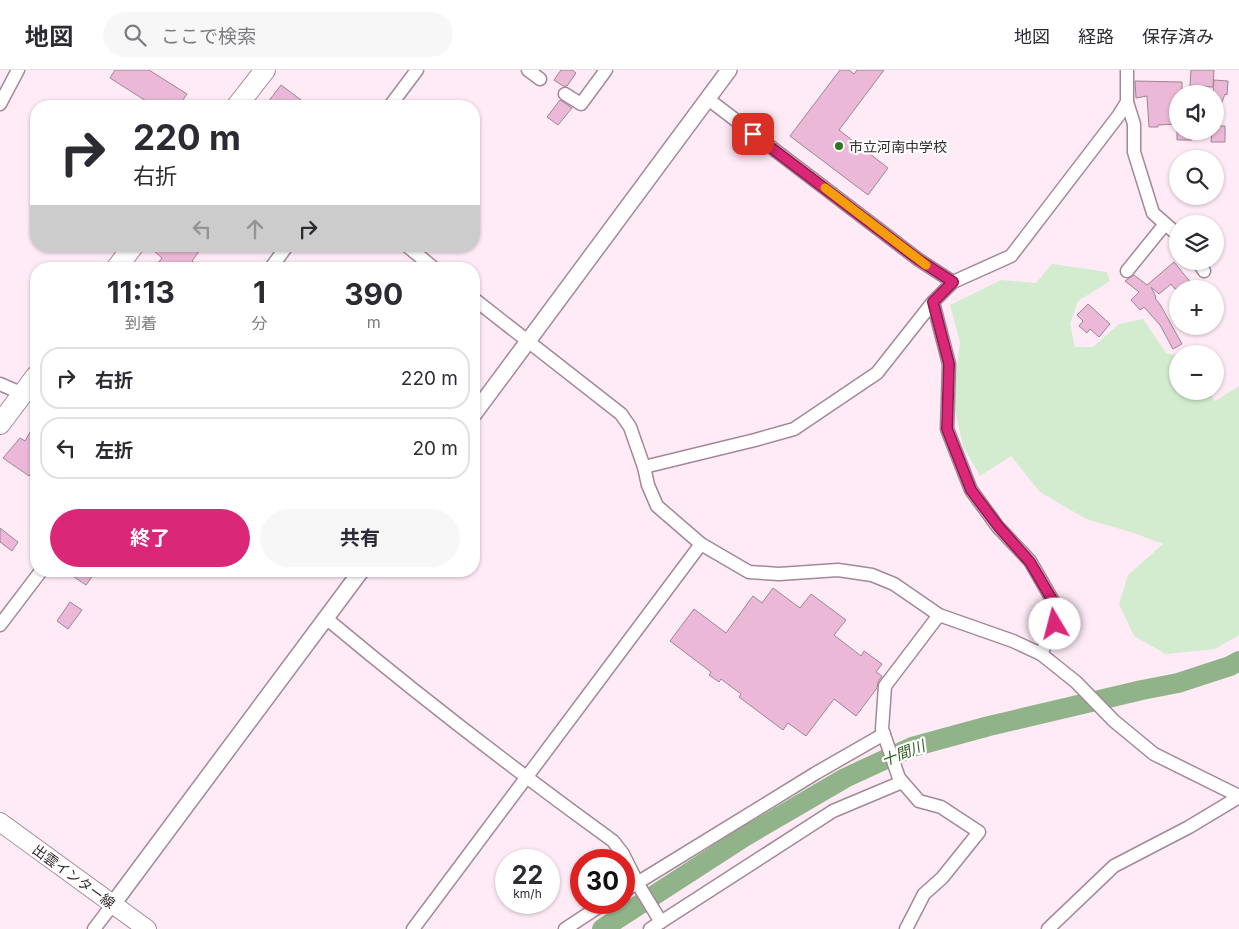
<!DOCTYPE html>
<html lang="ja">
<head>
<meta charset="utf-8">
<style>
	body { margin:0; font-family:Inter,"Noto Sans JP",sans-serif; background:#f7f7f7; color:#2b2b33; height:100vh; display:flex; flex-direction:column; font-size:19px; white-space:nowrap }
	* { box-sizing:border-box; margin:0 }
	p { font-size:16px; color:#7c7c81 }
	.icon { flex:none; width:28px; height:28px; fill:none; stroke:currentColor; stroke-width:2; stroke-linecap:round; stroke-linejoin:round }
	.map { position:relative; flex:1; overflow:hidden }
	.panel { position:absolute; left:30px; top:192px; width:450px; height:315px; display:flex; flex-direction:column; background:#fff; border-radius:20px; box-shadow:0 1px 4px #0004 }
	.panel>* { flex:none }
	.guide { position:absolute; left:30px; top:30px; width:450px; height:152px; border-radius:20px; box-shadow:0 1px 4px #0004; background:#fff; color:#2b2b33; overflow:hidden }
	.controls { position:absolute; left:1169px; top:15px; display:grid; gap:10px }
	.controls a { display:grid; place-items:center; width:55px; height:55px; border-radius:50%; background:#fff; box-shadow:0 1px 4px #0004; font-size:25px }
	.speed { position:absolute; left:495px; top:779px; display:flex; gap:10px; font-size:25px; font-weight:700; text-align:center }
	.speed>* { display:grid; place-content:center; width:65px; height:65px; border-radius:50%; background:#fff; box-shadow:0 1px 4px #0004; line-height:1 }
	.speed small { font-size:12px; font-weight:400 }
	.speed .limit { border:8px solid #d22; background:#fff; color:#111 }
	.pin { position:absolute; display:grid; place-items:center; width:42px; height:42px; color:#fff; margin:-21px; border-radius:10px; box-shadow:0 2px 8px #0006 }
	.me { position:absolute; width:55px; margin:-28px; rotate:352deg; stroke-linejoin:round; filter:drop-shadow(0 0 4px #0008) }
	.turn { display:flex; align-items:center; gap:18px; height:105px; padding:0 20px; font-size:22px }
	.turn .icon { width:65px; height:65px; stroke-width:2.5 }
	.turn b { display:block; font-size:35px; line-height:42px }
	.lanes { display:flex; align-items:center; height:48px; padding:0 20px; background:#0003; justify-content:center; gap:25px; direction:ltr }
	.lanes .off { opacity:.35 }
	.eta { display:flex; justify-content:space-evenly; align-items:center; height:85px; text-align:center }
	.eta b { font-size:30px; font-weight:700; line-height:35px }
	.cta { display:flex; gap:10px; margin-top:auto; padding:10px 20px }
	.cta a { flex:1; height:58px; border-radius:30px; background:#db2777; color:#fff; font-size:20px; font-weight:700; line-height:58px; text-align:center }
	.cta a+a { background:#f7f7f7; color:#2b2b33 }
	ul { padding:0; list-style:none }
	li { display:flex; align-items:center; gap:15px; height:62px; margin:0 10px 8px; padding:0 10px; border:2px solid #e1e1e2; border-radius:20px }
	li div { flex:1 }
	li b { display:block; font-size:19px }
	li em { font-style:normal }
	header { display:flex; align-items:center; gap:30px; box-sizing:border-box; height:70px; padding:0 25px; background:#fff; border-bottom:1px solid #e1e1e2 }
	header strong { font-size:24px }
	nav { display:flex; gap:28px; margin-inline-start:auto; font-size:18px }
	.search { width:350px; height:45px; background:#f7f7f7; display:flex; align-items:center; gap:12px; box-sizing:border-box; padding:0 18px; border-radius:28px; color:#7c7c81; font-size:19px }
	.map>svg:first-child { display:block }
</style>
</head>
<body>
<header>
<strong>地図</strong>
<div class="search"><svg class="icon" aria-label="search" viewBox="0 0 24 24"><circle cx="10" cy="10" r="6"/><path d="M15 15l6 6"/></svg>ここで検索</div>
<nav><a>地図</a><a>経路</a><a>保存済み</a></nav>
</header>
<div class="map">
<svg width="1239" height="859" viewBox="0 0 1239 859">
	<rect width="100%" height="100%" fill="#feebf6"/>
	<path fill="#d3ebce" d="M1052,194L1107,202L1110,211L1078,231L1070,254L1075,277H1093L1119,254L1143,249L1166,283L1177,285L1178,321H1209L1215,331L1239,316V565L1215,579L1166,584L1134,566L1119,534L1128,505L1163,474L1134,463L1086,449L1040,422L1011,386L980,406L963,376L953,331L960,272L950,235L1001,210L1036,213Z"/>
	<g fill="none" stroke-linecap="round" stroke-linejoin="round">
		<path stroke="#91b38a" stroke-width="20" d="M602,859L744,767L845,708L912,677L989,656L1142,620L1178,613L1230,596L1239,591"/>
	</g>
	<g fill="#ebb9d7" stroke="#9f8494">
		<path d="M115,0H149L187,24L179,36H154L110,8Z"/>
		<path d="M561,0H572L576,3L567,16H563L554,10Z"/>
		<path d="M840,0H849L854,4L857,0H884L839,60L888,98L868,125L790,66Z"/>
		<path d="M1191,0H1214L1213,17L1190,16Z"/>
		<path d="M1214,10L1228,11L1227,25L1225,24L1216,48L1215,24H1213Z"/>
		<path d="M1135,11L1182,12V24H1178V54L1158,55V57H1149L1147,26L1136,28Z"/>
		<path d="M281,15L309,36H265Z"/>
		<path d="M560,30L572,38L558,55L547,47Z"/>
		<path d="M1215,56H1225V72H1211L1212,61H1215Z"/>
		<path d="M1177,61H1191L1192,70H1177Z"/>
		<path d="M160,176H203L192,191L203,199H163L157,194L162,188L155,182Z"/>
		<path d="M1174,192L1196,219H1175L1171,214L1159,224L1151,217L1156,227L1155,228L1161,236L1182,274L1173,279L1160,255L1144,237L1140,240L1131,230L1139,222L1125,211L1134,205L1147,215Z"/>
		<path d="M1088,234L1110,254L1099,267L1090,259L1087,263L1079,256L1083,251L1077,245Z"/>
		<path d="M36,352V396L29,406L3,388L20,368L25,371Z"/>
		<path d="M0,458L18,472L12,481L0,472Z"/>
		<path d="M65,501H96L86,515Z"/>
		<path d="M773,518L800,538L811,524L846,550L834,565L861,586L864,581L882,594L876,602L882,606L878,612L877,618L856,646L834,629L806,666L788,653L783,660L739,627L741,624L721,609L719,612L709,605L711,602L670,571L694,539L726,563L753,526L762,533Z"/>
		<path d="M70,532L82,540L68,559L57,551Z"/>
	</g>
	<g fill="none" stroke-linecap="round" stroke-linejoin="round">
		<g stroke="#a48898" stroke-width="15">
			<g id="minor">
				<path d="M528,0L540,9"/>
				<path d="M565,24L581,34L606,0"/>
				<path d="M708,29L919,190L953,212"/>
				<path d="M1127,32L1134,54V82L1153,143L1178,165"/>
				<path d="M0,34L18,0"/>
				<path d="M390,36L417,0"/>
				<path d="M407,176L435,199"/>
				<path d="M1198,191L1204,201"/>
				<path d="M270,199L287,176"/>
				<path d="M1127,201L1165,154"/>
				<path d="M474,229L621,344L630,357L644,397L648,415L657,436L701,474L749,502L779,504L838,500L872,505L894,514L939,545L1013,571L1041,584L1076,612L1114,651L1154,684L1239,726"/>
				<path d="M933,232L949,294L947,359L971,420L998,457L1030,491L1057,538L1055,554L1041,584"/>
				<path d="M0,314L23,324"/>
				<path d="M644,397L755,370L794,359L877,303L933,232L953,212L1011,186L1119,45L1127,32V0"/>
				<path d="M327,549C419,626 515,700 613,771L623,784L639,816L661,852"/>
				<path d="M0,555L41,501"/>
				<path d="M624,821L816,703L884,664"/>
				<path d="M94,859L113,834"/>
				<path d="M413,859L701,474"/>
				<path d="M565,859L606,832"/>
				<path d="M650,859L833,741L902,712"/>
				<path d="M906,859L924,824L942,808L979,762L941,737L919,731L899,708L882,659L885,616L939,545"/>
				<path d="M1048,859L1114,796L1189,757L1239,727"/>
			</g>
		</g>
		<g stroke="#a48898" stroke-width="18">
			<g id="tertiary">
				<path d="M474,344L729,0"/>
				<path d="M113,834L361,501"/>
			</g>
		</g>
		<g stroke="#a48898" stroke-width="20">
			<path id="secondary" d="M0,752L147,859"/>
		</g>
		<g stroke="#a48898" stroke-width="22">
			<g id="trunk">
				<path d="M237,36L265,0"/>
				<path d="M116,199L133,176"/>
				<path d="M0,354L36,306"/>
			</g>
		</g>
		<use href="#minor" stroke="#fff" stroke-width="12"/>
		<use href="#tertiary" stroke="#fff" stroke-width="15"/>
		<use href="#secondary" stroke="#fff" stroke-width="18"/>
		<use href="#trunk" stroke="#fff" stroke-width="20"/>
	</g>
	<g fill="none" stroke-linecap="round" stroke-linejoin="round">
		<g stroke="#8e194d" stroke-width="12">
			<path id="route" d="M753,64L919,190L953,212L933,232L949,294L947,359L971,420L998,456L1030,492L1057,538L1055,554"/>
		</g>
		<use href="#route" stroke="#db2777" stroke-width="9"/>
		<path stroke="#f59e0b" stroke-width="9" d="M825,118L926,195"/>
	</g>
	<circle fill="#2e781d" stroke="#fefefe" stroke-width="2" cx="839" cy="76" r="5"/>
	<g text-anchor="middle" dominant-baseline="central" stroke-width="4.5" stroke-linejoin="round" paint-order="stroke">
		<g font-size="14" fill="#352930" stroke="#fefefe" text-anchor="start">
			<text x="849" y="76">市立河南中学校</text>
		</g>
		<g font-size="14" fill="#352930" stroke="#fefefe">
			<text transform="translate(74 806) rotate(36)">出雲インター線</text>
		</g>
		<g font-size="15" font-style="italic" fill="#2f5d25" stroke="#fefefe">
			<text transform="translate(903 683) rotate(-21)">十間川</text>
		</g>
	</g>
</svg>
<div class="controls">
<a><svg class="icon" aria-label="sound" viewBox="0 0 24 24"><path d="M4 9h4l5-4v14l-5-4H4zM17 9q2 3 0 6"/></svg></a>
<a><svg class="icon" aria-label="search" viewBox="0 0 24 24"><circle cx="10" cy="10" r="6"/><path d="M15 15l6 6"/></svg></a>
<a><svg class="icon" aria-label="layers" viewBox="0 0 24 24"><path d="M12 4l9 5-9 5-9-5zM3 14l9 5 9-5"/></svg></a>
<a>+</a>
<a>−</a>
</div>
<div class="speed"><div>22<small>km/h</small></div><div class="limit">30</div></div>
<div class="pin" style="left:753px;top:64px;background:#d93025"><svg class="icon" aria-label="arrive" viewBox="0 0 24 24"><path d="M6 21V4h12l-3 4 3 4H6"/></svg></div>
<svg class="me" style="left:1055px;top:554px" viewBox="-20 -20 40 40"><circle r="19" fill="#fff"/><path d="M0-13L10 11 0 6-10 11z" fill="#db2777"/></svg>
<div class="guide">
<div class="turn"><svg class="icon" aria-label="right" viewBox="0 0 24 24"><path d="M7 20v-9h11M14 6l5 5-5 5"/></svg><div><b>220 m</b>右折</div></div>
<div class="lanes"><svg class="icon off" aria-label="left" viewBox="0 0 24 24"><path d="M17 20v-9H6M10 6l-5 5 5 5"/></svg><svg class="icon off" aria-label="ahead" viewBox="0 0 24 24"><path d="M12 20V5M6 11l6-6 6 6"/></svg><svg class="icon" aria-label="right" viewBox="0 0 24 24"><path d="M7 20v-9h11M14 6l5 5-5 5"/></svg></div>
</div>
<section class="panel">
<div class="eta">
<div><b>11:13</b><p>到着</p></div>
<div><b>1</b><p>分</p></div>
<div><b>390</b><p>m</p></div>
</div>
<ul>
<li><svg class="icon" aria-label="right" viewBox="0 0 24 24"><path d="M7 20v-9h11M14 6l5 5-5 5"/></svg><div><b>右折</b></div><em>220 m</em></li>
<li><svg class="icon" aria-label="left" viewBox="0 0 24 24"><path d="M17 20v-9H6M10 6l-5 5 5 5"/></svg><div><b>左折</b></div><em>20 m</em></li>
</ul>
<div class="cta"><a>終了</a><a>共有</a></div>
</section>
</div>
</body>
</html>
